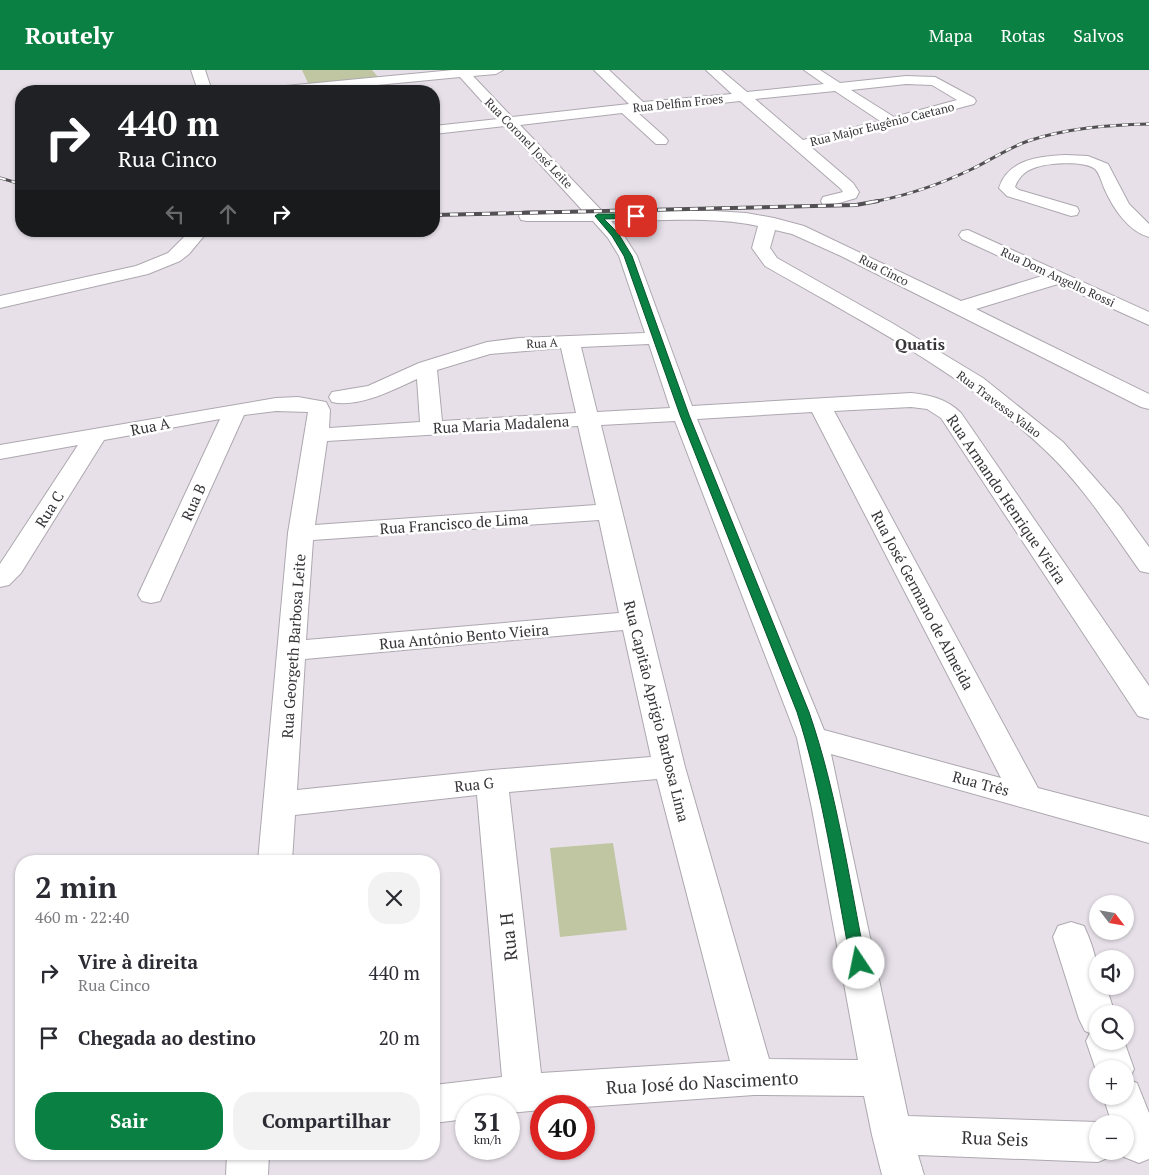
<!DOCTYPE html>
<html lang="pt">
<head>
<meta charset="utf-8">
<style>
	body { margin:0; font-family:"PT Serif",serif; background:#f2f2f3; color:#2b2b33; height:100vh; display:flex; flex-direction:column; font-size:19px; white-space:nowrap }
	* { box-sizing:border-box; margin:0 }
	p { font-size:16px; color:#7c7c81 }
	.icon { flex:none; width:28px; height:28px; fill:none; stroke:currentColor; stroke-width:2; stroke-linecap:round; stroke-linejoin:round }
	.map { position:relative; flex:1; overflow:hidden }
	.side { position:absolute; left:15px; top:785px; width:425px; height:305px; display:flex; flex-direction:column; background:#fff; border-radius:20px; box-shadow:0 1px 4px #0004 }
	.side>* { flex:none }
	.guide { position:absolute; left:15px; top:15px; width:425px; height:152px; border-radius:20px; box-shadow:0 1px 4px #0004; background:#202124; color:#fff; overflow:hidden }
	.needle { width:32px; rotate:121deg }
	.controls { position:absolute; left:1089px; top:825px; display:grid; gap:10px }
	.controls a { display:grid; place-items:center; width:45px; height:45px; border-radius:50%; background:#fff; box-shadow:0 1px 4px #0004; font-size:25px }
	.speed { position:absolute; left:455px; top:1025px; display:flex; gap:10px; font-size:25px; font-weight:700; text-align:center }
	.speed>* { display:grid; place-content:center; width:65px; height:65px; border-radius:50%; background:#fff; box-shadow:0 1px 4px #0004; line-height:1 }
	.speed small { font-size:12px; font-weight:400 }
	.speed .limit { border:8px solid #d22; background:#fff; color:#111 }
	.pin { position:absolute; display:grid; place-items:center; width:42px; height:42px; color:#fff; margin:-21px; border-radius:10px; box-shadow:0 2px 8px #0006 }
	.me { position:absolute; width:55px; margin:-28px; rotate:349deg; stroke-linejoin:round; filter:drop-shadow(0 0 4px #0008) }
	.turn { display:flex; align-items:center; gap:18px; height:105px; padding:0 20px; font-size:22px }
	.turn .icon { width:65px; height:65px; stroke-width:2.5 }
	.turn b { display:block; font-size:35px; line-height:42px }
	.lanes { display:flex; align-items:center; height:48px; padding:0 20px; background:#0003; justify-content:center; gap:25px; direction:ltr }
	.lanes .off { opacity:.35 }
	.round { display:grid; place-items:center; flex:none; width:52px; height:52px; border-radius:20px; background:#f2f2f3 }
	.head { display:flex; align-items:center; justify-content:space-between; height:85px; padding:0 20px }
	h1 { font-size:30px; font-weight:600; line-height:38px }
	.primary-button { display:flex; gap:10px; margin-top:auto; padding:10px 20px }
	.primary-button a { flex:1; height:58px; border-radius:20px; background:#0b8043; color:#fff; font-size:20px; font-weight:600; line-height:58px; text-align:center }
	.primary-button a+a { background:#f2f2f3; color:#2b2b33 }
	ul { padding:0; list-style:none }
	li { display:flex; align-items:center; gap:15px; height:65px; padding:0 20px }
	li div { flex:1 }
	li b { display:block; font-size:19px }
	li em { font-style:normal }
	header { display:flex; align-items:center; gap:30px; box-sizing:border-box; height:70px; padding:0 25px; background:#0b8043; color:#fff }
	header strong { font-size:24px }
	nav { display:flex; gap:28px; margin-inline-start:auto; font-size:18px }
	.map>svg:first-child { display:block }
</style>
</head>
<body>
<header>
<strong>Routely</strong>
<nav><a>Mapa</a><a>Rotas</a><a>Salvos</a></nav>
</header>
<div class="map">
<svg width="1149" height="1105" viewBox="0 0 1149 1105">
	<rect width="100%" height="100%" fill="#e7e0e9"/>
	<g fill="#c0c6a2">
		<path d="M302,0H372L379,8L309,15Z"/>
		<path d="M613,773L627,860L560,867L550,778Z"/>
	</g>
	<g fill="none" stroke-linecap="round" stroke-linejoin="round">
		<g stroke="#ada7af" stroke-width="2">
			<g id="minor">
				<path d="M191,0H205L212,21H198Z"/>
				<path d="M453,0H503L496,4L473,6L512,47L629,34L594,0H609L643,32L732,24L706,0H721L747,22L824,14L804,0H820L840,13L906,6L935,7L974,28L976,31L974,34L811,77L853,113L859,122L856,128L829,136L823,135L821,131L823,127L843,122L841,119L740,31L637,42L666,68L668,71L666,74H656L622,43L520,55L602,141H713L746,143L774,148L804,156L961,231L1042,206L962,169L959,165L962,161L968,160L1149,242V255L1058,214L976,239L1149,324V339L1141,337L841,186L792,164L775,160L770,178L777,188L892,253L983,308L1063,372L1120,437L1149,477V503L1140,501C1111,460 1083,416 1046,381C965,304 861,251 765,196L752,178L758,156C714,146 657,151 611,151L621,161L637,186L692,336L911,323C930,325 947,329 961,343L1149,616V649L1138,646L941,348L927,339L911,337L834,341L1038,718L1149,747V773L831,684L908,1046L1098,1052L1102,1054H1098V1081H1115L1112,1086L1098,1092L918,1085L924,1105H882L872,1065L864,1026L754,1025L584,1037L541,1036V1040L509,1043V1036H466V1049L434,1053V1015L502,1007L477,725L295,745L292,791H258L288,463L308,342L276,341L244,345L160,531L151,533L142,531L138,525L220,349L104,370L21,503L9,515L0,517V494L78,375L0,389V375L276,328L298,327L326,332L330,340L329,358L420,352L417,309C393,320 359,338 332,332L329,327L332,322L368,316L419,293L487,272L519,268L645,263L619,186L608,168L593,151H527L521,150L519,146L521,142L527,141H583L505,56L434,64V56L498,49L460,7L315,21H268L275,17ZM906,14L932,15L957,30L894,47L851,20ZM835,21L880,51L803,70L755,29ZM649,274L670,338L597,342L581,277ZM561,278L576,343L442,351L437,300L490,284ZM812,342L1001,708L824,660L697,349ZM675,351L797,668L812,739L858,990L769,989L685,697L601,355ZM578,356L596,435L315,455L327,371ZM599,450L619,543L306,570L313,470ZM623,560L651,687L492,700L297,720L305,589ZM657,709L730,991L541,1003L509,722Z"/>
				<path d="M1066,85L1088,86L1108,94L1129,134L1149,154V167C1129,162 1113,138 1105,120C1102,114 1100,104 1095,99C1084,90 1046,93 1034,98C1025,101 1018,108 1015,117L1019,120L1077,137L1079,141L1077,145L1071,146L1007,126L999,118C1008,89 1040,86 1066,85Z"/>
				<path d="M190,161H208L189,184L180,191L148,204L0,238V226L136,196L168,183Z"/>
				<path d="M1071,852L1084,856C1094,878 1098,893 1098,916H1106L1115,944H1098V971H1124L1134,999L1129,1010L1137,1013L1149,1043V1089L1139,1093L1124,1087L1122,1081H1125V1054H1112L1103,1026H1125V999H1098V1006L1086,971L1090,963L1085,961L1079,949L1053,867L1058,856Z"/>
				<path d="M227,1084H269L268,1105H226Z"/>
			</g>
		</g>
		<use href="#minor" fill="#fff" fill-rule="evenodd"/>
		<g stroke="#535054" stroke-width="3">
			<g id="rail-far1">
				<path d="M0,108L21,114"/>
				<path d="M872,132C906,126 938,115 970,100C989,91 1008,78 1028,71C1067,58 1108,55 1149,54"/>
			</g>
		</g>
		<g stroke="#535054" stroke-width="4">
			<path id="rail" d="M434,145L856,135L878,131"/>
		</g>
		<use href="#rail-far1" stroke="#fff" stroke-width="2" stroke-dasharray="6" stroke-linecap="butt"/>
		<use href="#rail" stroke="#fff" stroke-width="2.5" stroke-dasharray="8" stroke-linecap="butt"/>
	</g>
	<path fill="#0b8043" stroke="#07532c" d="M598,144H636L640,146L636,148L604,149L618,163L632,186L689,345L809,642C837,723 849,809 866,893L864,897L859,899L853,897L851,893C835,809 823,723 797,642L680,345L624,186L612,166L595,146Z"/>
	<g text-anchor="middle" dominant-baseline="central" stroke-width="5" stroke-linejoin="round" paint-order="stroke">
		<g font-size="12" fill="#373438" stroke="#fff">
			<text transform="translate(678 33) rotate(-6)">Rua Delfim Froes</text>
			<text transform="translate(882 54) rotate(-14)">Rua Major Eugênio Caetano</text>
			<text transform="translate(529 73) rotate(46)">Rua Coronel José Leite</text>
			<text transform="translate(884 200) rotate(27)">Rua Cinco</text>
			<text transform="translate(1058 207) rotate(25)">Rua Dom Angello Rossi</text>
			<text transform="translate(542 273) rotate(-3)">Rua A</text>
			<text transform="translate(999 334) rotate(37)">Rua Travessa Valao</text>
		</g>
		<g font-size="15" fill="#373438" stroke="#fff">
			<text transform="translate(501 354) rotate(-3)">Rua Maria Madalena</text>
			<text transform="translate(150 356) rotate(-11)">Rua A</text>
			<text transform="translate(1007 429) rotate(56)">Rua Armando Henrique Vieira</text>
			<text transform="translate(193 432) rotate(-66)">Rua B</text>
			<text transform="translate(49 439) rotate(-58)">Rua C</text>
			<text transform="translate(454 453) rotate(-4)">Rua Francisco de Lima</text>
			<text transform="translate(923 530) rotate(62)">Rua José Germano de Almeida</text>
			<text transform="translate(464 566) rotate(-5)">Rua Antônio Bento Vieira</text>
			<text transform="translate(293 576) rotate(-86)">Rua Georgeth Barbosa Leite</text>
			<text transform="translate(657 641) rotate(76)">Rua Capitão Aprigio Barbosa Lima</text>
			<text transform="translate(981 713) rotate(15)">Rua Três</text>
			<text transform="translate(474 714) rotate(-6)">Rua G</text>
		</g>
		<g font-size="16" font-weight="bold" fill="#373438" stroke="#fff">
			<text x="920" y="274">Quatis</text>
		</g>
		<g font-size="18" fill="#373438" stroke="#fff">
			<text transform="translate(508 867) rotate(-96)">Rua H</text>
			<text transform="translate(702 1012) rotate(-3)">Rua José do Nascimento</text>
			<text transform="translate(995 1068) rotate(2)">Rua Seis</text>
		</g>
	</g>
</svg>
<div class="controls">
<a><svg class="needle" viewBox="-14 -14 28 28"><path d="M0-13l5 13h-10z" fill="#e53935"/><path d="M0 13l5-13h-10z" fill="#7c7c81"/></svg></a>
<a><svg class="icon" aria-label="sound" viewBox="0 0 24 24"><path d="M4 9h4l5-4v14l-5-4H4zM17 9q2 3 0 6"/></svg></a>
<a><svg class="icon" aria-label="search" viewBox="0 0 24 24"><circle cx="10" cy="10" r="6"/><path d="M15 15l6 6"/></svg></a>
<a>+</a>
<a>−</a>
</div>
<div class="speed"><div>31<small>km/h</small></div><div class="limit">40</div></div>
<div class="pin" style="left:636px;top:146px;background:#d93025"><svg class="icon" aria-label="arrive" viewBox="0 0 24 24"><path d="M6 21V4h12l-3 4 3 4H6"/></svg></div>
<svg class="me" style="left:859px;top:893px" viewBox="-20 -20 40 40"><circle r="19" fill="#fff"/><path d="M0-13L10 11 0 6-10 11z" fill="#0b8043"/></svg>
<div class="guide">
<div class="turn"><svg class="icon" aria-label="right" viewBox="0 0 24 24"><path d="M7 20v-9h11M14 6l5 5-5 5"/></svg><div><b>440 m</b>Rua Cinco</div></div>
<div class="lanes"><svg class="icon off" aria-label="left" viewBox="0 0 24 24"><path d="M17 20v-9H6M10 6l-5 5 5 5"/></svg><svg class="icon off" aria-label="ahead" viewBox="0 0 24 24"><path d="M12 20V5M6 11l6-6 6 6"/></svg><svg class="icon" aria-label="right" viewBox="0 0 24 24"><path d="M7 20v-9h11M14 6l5 5-5 5"/></svg></div>
</div>
<section class="side">
<div class="head"><div><h1>2 min</h1><p>460 m · 22:40</p></div><a class="round"><svg class="icon" aria-label="close" viewBox="0 0 24 24"><path d="M6 6l12 12M18 6L6 18"/></svg></a></div>
<ul>
<li><svg class="icon" aria-label="right" viewBox="0 0 24 24"><path d="M7 20v-9h11M14 6l5 5-5 5"/></svg><div><b>Vire à direita</b><p>Rua Cinco</p></div><em>440 m</em></li>
<li><svg class="icon" aria-label="arrive" viewBox="0 0 24 24"><path d="M6 21V4h12l-3 4 3 4H6"/></svg><div><b>Chegada ao destino</b></div><em>20 m</em></li>
</ul>
<div class="primary-button"><a>Sair</a><a>Compartilhar</a></div>
</section>
</div>
</body>
</html>
